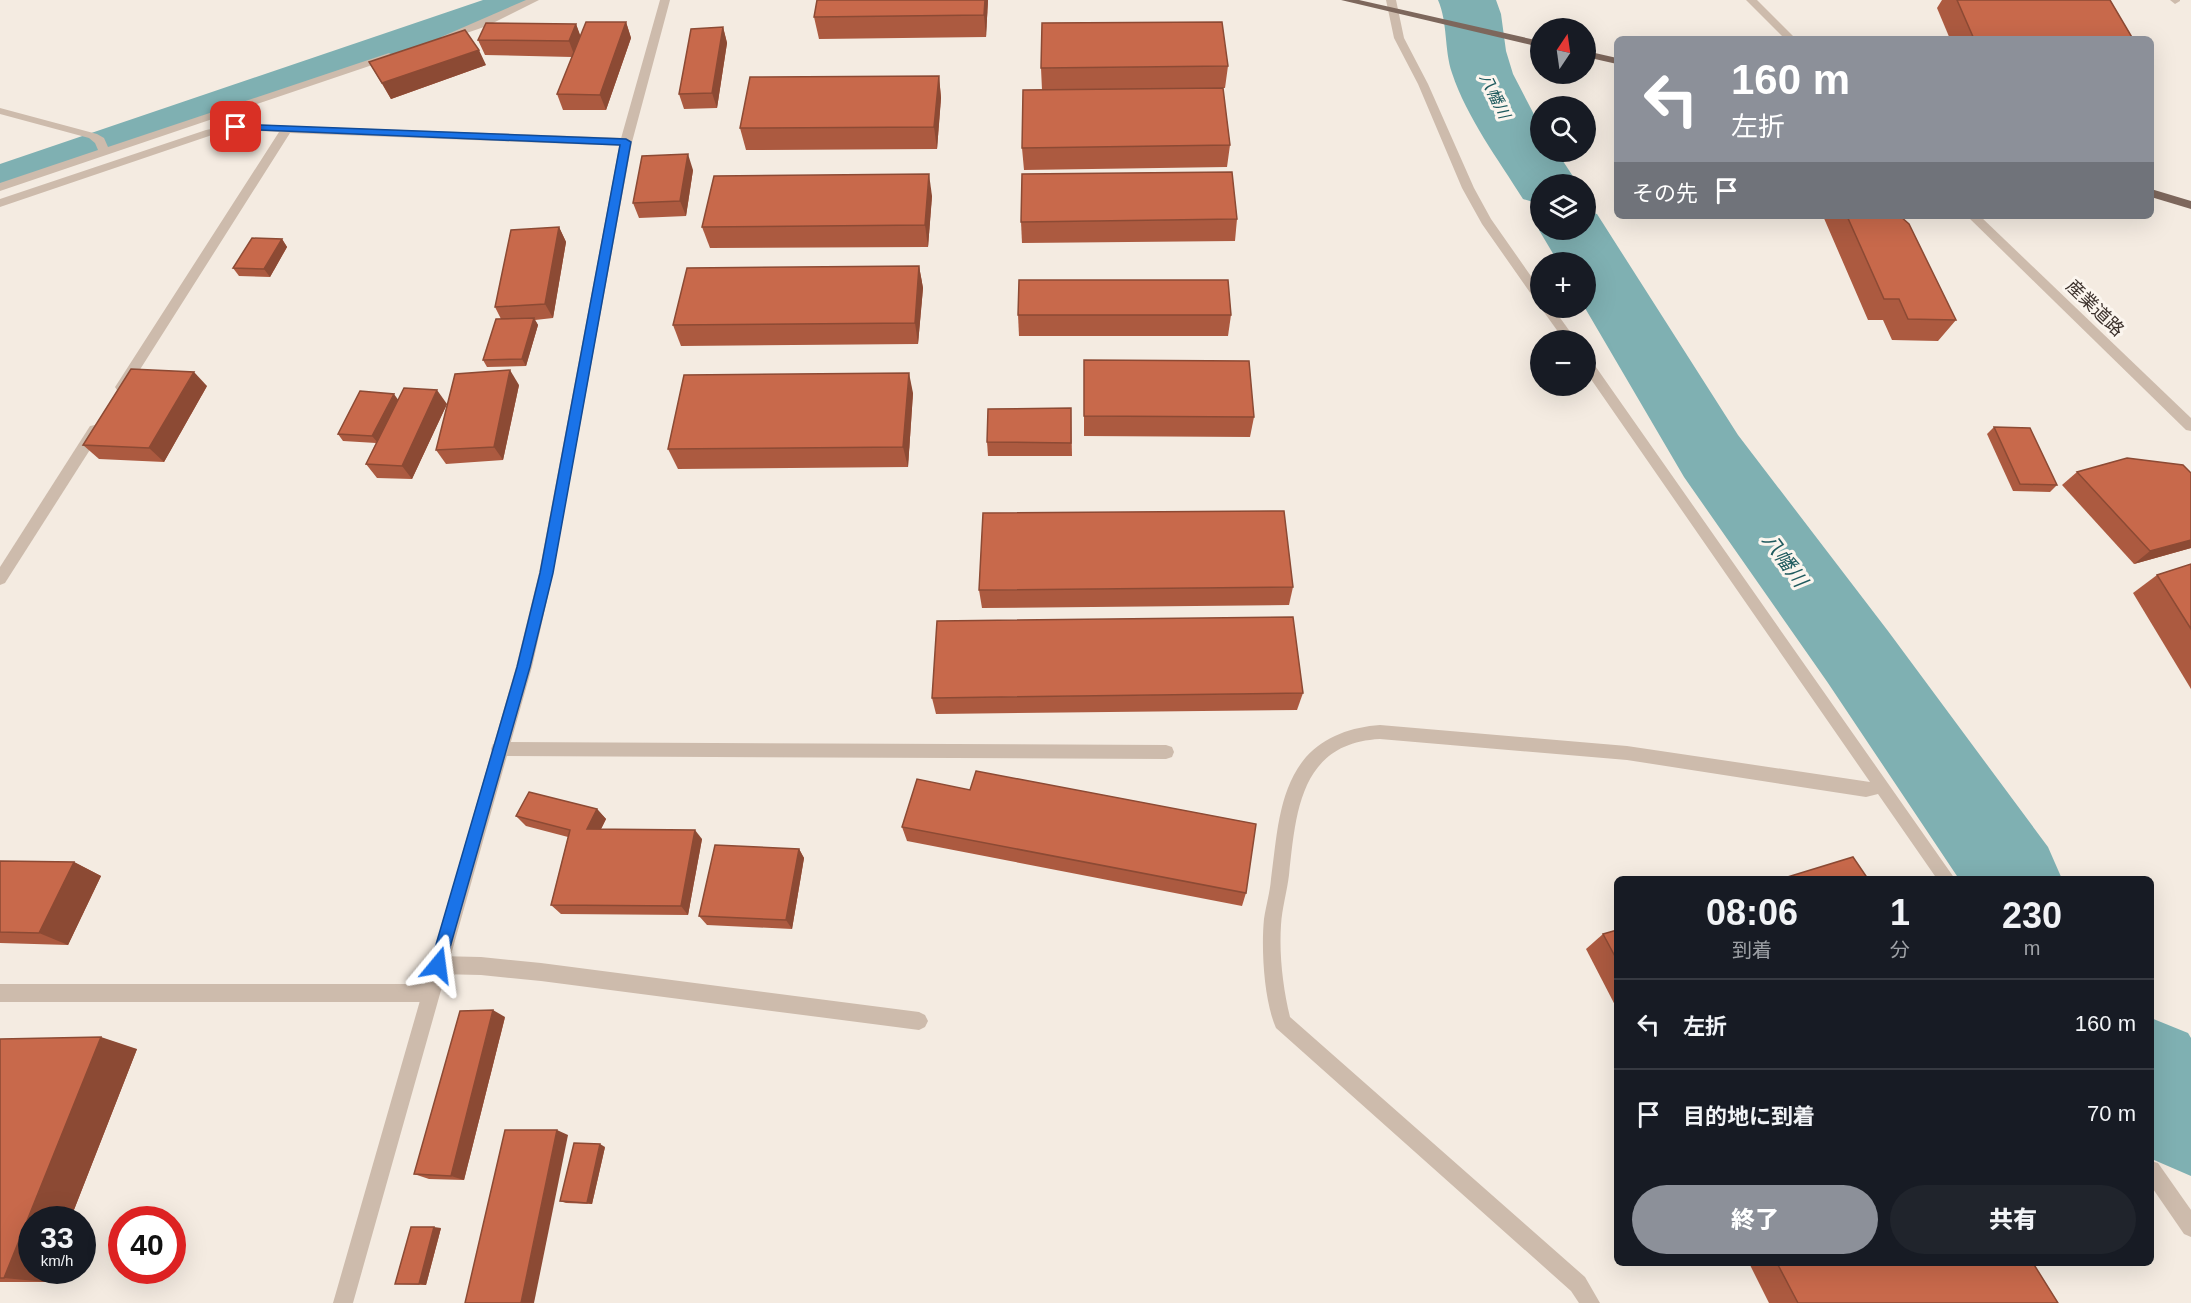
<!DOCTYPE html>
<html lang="ja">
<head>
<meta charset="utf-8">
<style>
	body { margin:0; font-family:Helvetica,"Noto Sans JP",sans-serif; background:#20242c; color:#f1f3f6; height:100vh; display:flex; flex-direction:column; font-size:22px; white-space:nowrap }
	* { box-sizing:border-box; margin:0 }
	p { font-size:20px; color:#9ea1a6 }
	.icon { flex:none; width:33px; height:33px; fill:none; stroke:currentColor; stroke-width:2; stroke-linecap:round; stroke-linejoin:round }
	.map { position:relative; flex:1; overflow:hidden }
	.sheet { position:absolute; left:1614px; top:876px; width:540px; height:390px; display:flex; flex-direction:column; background:#171b24; border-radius:9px; box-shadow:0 6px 24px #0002 }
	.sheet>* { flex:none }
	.banner { position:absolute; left:1614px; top:36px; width:540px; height:183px; border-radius:9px; box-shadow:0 6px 24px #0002; background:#8c9099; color:#fff; overflow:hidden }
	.needle { width:39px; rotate:13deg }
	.buttons { position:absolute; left:1530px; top:18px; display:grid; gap:12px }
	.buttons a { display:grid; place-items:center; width:66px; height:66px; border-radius:50%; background:#171b24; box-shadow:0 6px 24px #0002; font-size:30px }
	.speed { position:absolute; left:18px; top:1206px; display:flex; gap:12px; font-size:30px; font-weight:700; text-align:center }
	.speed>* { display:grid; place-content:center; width:78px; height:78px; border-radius:50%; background:#171b24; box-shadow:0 6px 24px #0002; line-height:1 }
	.speed small { font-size:15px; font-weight:400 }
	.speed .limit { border:9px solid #d22; background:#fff; color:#111 }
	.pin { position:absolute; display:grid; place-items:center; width:51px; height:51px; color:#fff; margin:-26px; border-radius:12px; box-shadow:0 3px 9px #0006 }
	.me { position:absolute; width:66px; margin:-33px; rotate:16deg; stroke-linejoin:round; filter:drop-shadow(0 0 4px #0008) }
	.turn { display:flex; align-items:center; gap:21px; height:126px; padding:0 18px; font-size:27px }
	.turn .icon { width:78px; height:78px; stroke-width:2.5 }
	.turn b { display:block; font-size:42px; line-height:51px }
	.then { display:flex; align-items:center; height:57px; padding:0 18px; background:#0003; gap:12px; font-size:22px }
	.eta { display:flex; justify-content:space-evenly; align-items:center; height:102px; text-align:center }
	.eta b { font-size:36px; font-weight:800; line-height:42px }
	.button { display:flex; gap:12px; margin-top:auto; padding:12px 18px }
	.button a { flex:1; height:69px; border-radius:36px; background:#8c9099; color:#fff; font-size:24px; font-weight:800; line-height:69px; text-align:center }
	.button a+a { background:#20242c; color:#f1f3f6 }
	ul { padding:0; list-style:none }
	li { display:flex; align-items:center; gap:18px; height:90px; padding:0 18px; border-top:2px solid #363941 }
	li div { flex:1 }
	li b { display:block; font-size:22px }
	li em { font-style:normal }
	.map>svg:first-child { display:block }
</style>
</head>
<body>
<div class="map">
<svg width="2191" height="1303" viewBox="0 0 2191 1303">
	<rect width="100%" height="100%" fill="#f4ebe1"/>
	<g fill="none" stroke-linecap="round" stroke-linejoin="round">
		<path fill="#7fb0b2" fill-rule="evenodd" d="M483,0H528L523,7L486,23L0,189V164Z"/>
		<g fill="#7fb0b2" fill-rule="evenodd">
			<path d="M1438,0H1496L1501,14L1506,51L1513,74L1540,126V152H1557L1578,184H1540V204L1523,199C1498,159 1467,118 1452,73C1444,49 1448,23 1438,0Z"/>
			<path d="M1586,211L1597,214L1738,435L1888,631L2048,847L2062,879H1959L1828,683L1684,477L1585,308L1586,262H1558L1539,230L1540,228L1586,230Z"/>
			<path d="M2151,1018L2188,1033L2191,1038V1176L2154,1160L2151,1157Z"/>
		</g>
		<g fill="#cdbbac" fill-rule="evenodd">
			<path d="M1386,0H1396L1404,38L1428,84L1474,188L1491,219L1540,289V302L1536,301L1482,224L1462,188L1418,84L1394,38Z"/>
			<path d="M2170,0H2180V1L2175,4Z"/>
			<path d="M236,124L626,138L632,142L626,146L290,133L127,390H117L115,387L117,384L279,132L236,130L212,135L0,207V199L206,130Z"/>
			<path d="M1541,308H1553L1576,340H1564Z"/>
			<path d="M1586,358L1591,360L1955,879H1937L1878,794L1866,797L1627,760L1380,739C1300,743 1296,812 1289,875C1287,892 1282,908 1281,925C1279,955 1283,988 1290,1017L1585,1277L1600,1303H1579L1571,1291L1276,1028C1264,1001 1261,949 1264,919C1266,906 1270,892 1271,879C1277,837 1278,790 1306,757C1325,736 1352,727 1380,725L1627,746L1870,782L1586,372Z"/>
			<path d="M95,425L102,430L100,434L5,583L0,585V567L90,426Z"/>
			<path d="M499,742L1166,745L1172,747L1174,752L1172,757L1166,759L499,756L493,754L491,749L493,744Z"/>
			<path d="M437,956L481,957L541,963L919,1012L925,1015L928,1021L925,1027L919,1030L541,981L481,975L437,974L431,971L428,965L431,959Z"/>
			<path d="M2151,1161L2158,1163L2191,1210V1237L2184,1234L2151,1186Z"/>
		</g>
		<g fill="#cdbbac" fill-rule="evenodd">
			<path d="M526,0H539L487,26L446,40L441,37Z"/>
			<path d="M389,53L394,56L393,58L0,191V183L98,150L95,143L89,138L0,114V108L97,134L104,138L108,147Z"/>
			<path d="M0,984H429L435,987L438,993L435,999L429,1002H0Z"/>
		</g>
		<g fill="#cdbbac" fill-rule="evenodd">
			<path d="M660,0H670L632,142L553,573L532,667L353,1303H333L516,667L539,573L620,142Z"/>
			<path d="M1746,0H1757L1796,39H1785Z"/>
			<path d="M1967,216H1980L2191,418V431L2186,430Z"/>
		</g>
		<g fill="#7d675c" fill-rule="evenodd">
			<path d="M1341,0H1359L1540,41V47Z"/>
			<path d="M1586,51L1617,58V64L1586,57Z"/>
			<path d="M2151,189L2191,201V209L2151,197Z"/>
		</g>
	</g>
	<g fill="#ac5a40">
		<path d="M988,0L986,37L819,39L814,17Z"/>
		<path d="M1942,0H2110L2133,39H1950L1937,8Z"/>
		<path d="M626,22L631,38L606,110H563L557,94L572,57L485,55L478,40L576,24L580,36Z"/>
		<path d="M723,27L727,43L717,108L684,109L679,94Z"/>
		<path d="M369,62L486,65L391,99Z"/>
		<path d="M1228,66L1225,88H1223L1230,145L1227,167L1024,170L1022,148L1042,90L1041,68Z"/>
		<path d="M939,76L941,98L937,149L746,150L740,128Z"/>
		<path d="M693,170L686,216L639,218L633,203Z"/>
		<path d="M932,196L928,247L710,248L702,227Z"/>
		<path d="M1823,216H1900L1956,320L1938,341L1892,340L1883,320H1868Z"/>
		<path d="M1237,219L1235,241L1022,243L1021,222Z"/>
		<path d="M559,227L566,242L553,318L535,320L538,325L526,366L487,367L483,360L501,319L495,307Z"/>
		<path d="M282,239L287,247L270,277L239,276L233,268Z"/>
		<path d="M919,266L923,288L918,344L681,346L673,325Z"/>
		<path d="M1018,315H1231L1228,336H1019Z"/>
		<path d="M519,385L503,460L446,464L436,450Z"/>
		<path d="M207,386L164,462L99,459L83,445Z"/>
		<path d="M913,393L908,467L678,469L668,449Z"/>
		<path d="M398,399L447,404L412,479L377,478L366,464L376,443L343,441L338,434Z"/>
		<path d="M1071,408L1072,456H988L987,442Z"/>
		<path d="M1084,416L1254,417L1250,437L1084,436Z"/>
		<path d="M1994,427L2057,485L2050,492L2013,491L1987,434Z"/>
		<path d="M2077,472L2191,473V548L2134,564L2062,485Z"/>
		<path d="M2191,564V689L2133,593L2157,575Z"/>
		<path d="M1293,587L1289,605L982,608L979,590Z"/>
		<path d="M1303,693L1297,710L936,714L932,698Z"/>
		<path d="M970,790L1246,893L1242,906L907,841L902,827Z"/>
		<path d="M597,809L606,819L601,829L702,839L688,915L561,914L551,905L568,837L526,826L516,816Z"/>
		<path d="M799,849L804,858L792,929L707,925L699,916Z"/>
		<path d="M0,861L74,862L101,876L68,945L0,943Z"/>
		<path d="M1617,930V1009L1586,949L1603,934Z"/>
		<path d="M505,1017L464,1180L429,1179L414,1174Z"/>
		<path d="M0,1039L137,1049L70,1220H32V1270H50L46,1282H0Z"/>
		<path d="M605,1147L592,1204L566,1203L560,1201Z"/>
		<path d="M441,1228L426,1285L395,1284Z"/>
		<path d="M1749,1263H2033L2058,1303H1769Z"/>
	</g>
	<g fill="#8c4a34">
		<path d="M985,0H988L986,37L984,15Z"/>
		<path d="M626,22L631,38L606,110L600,95Z"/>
		<path d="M576,24L582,40L575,57L569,41Z"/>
		<path d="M723,27L727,43L717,108L712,93Z"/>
		<path d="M479,50L486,65L391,99L382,83Z"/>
		<path d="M939,76L941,98L937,149L934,127Z"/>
		<path d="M688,154L693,170L686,216L680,201Z"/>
		<path d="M929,174L932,196L928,247L925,225Z"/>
		<path d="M559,227L566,242L553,318L545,304Z"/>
		<path d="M282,239L287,247L270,277L264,269Z"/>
		<path d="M919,266L923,288L918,344L915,323Z"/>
		<path d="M534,318L538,325L526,366L522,359Z"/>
		<path d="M510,370L519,385L503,460L494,447Z"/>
		<path d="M194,372L207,386L164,462L149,448Z"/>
		<path d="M909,373L913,393L908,467L903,447Z"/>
		<path d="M437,390L447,404L412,479L402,466Z"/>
		<path d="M394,394L399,401L378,443L372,436Z"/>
		<path d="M2191,540V548L2134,564L2150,551Z"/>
		<path d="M597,809L606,819L596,839L587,829Z"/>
		<path d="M695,830L702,839L688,915L681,906Z"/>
		<path d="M799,849L804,858L792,929L786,920Z"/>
		<path d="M74,862L101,876L68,945L39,933Z"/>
		<path d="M493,1010L505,1017L464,1180L451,1176Z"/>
		<path d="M101,1037L137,1049L70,1220H32V1270H50L46,1282L4,1278Z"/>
		<path d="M557,1130L568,1135L534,1303H521Z"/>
		<path d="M600,1144L605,1147L592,1204L587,1203Z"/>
		<path d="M434,1227L441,1228L426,1285L419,1284Z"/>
	</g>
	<g fill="#c8694b" stroke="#8c4a34" stroke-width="1.5">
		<path d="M817,0H985L984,15L814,17Z"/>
		<path d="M1957,0H2110L2133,39H1974Z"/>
		<path d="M586,22H626L600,95L557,94Z"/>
		<path d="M1222,22L1228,66L1041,68L1042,23Z"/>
		<path d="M486,23L576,24L569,41L478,40Z"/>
		<path d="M723,27L712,93L679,94L691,29Z"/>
		<path d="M465,30L479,50L382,83L369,62Z"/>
		<path d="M939,76L934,127L740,128L750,77Z"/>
		<path d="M1223,88L1230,145L1022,148L1023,90Z"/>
		<path d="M688,154L680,201L633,203L642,156Z"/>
		<path d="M1232,172L1237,219L1021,222L1022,174Z"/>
		<path d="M929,174L925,225L702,227L714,176Z"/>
		<path d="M1847,216H1900L1909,224L1956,320L1908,319L1899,299H1884Z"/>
		<path d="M559,227L545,304L495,307L511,230Z"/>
		<path d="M252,238L282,239L264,269L233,268Z"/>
		<path d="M919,266L915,323L673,325L687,268Z"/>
		<path d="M1019,280H1228L1231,315H1018Z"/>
		<path d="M534,318L522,359L483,360L496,319Z"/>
		<path d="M1084,360L1249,361L1254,417L1084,416Z"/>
		<path d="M131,369L194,372L149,448L83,445Z"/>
		<path d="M510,370L494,447L436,450L455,374Z"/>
		<path d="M909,373L903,447L668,449L684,375Z"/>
		<path d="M404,388L437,390L402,466L366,464Z"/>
		<path d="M360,391L394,394L372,436L338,434Z"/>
		<path d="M1071,408V443L987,442L988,409Z"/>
		<path d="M1994,427L2030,428L2057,485L2020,484Z"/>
		<path d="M2127,458L2183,465L2191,473V540L2150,551L2077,472Z"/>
		<path d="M1284,511L1293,587L979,590L983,513Z"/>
		<path d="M2191,564V629L2157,575Z"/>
		<path d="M1293,617L1303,693L932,698L937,621Z"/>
		<path d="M976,771L1256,824L1246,893L902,827L917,779L970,790Z"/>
		<path d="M529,792L597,809L587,829L695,830L681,906L551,905L570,830L516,816Z"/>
		<path d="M715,845L799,849L786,920L699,916Z"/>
		<path d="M1853,857L1868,879H1781Z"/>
		<path d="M0,861L74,862L39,933L0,932Z"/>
		<path d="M1617,930V960L1603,934Z"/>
		<path d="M493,1010L451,1176L414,1174L460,1011Z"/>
		<path d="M101,1037L4,1278H0V1039Z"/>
		<path d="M505,1130H557L521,1303H465Z"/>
		<path d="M574,1143L600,1144L587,1203L560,1201Z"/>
		<path d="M411,1227H434L419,1284H395Z"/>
		<path d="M1777,1263H2033L2058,1303H1798Z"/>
	</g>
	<path fill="#1a73e8" stroke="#114b97" stroke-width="1.5" d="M236,124L626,139L631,142L553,573L530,667L445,965L443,971L438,973L432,971L430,965L517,667L540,573L620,145L233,129V125Z"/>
	<g text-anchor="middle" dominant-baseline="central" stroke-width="6" stroke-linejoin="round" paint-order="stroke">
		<g font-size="16" font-style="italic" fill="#1f5a5e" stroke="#fbf5ee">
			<text transform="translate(1495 96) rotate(64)">八幡川</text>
		</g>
		<g font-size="18" fill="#3b302b" stroke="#fbf5ee">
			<text transform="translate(2095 308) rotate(44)">産業道路</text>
		</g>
		<g font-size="20" font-style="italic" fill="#1f5a5e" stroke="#fbf5ee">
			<text transform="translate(1785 560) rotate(54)">八幡川</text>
		</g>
	</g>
</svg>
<div class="buttons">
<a><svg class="needle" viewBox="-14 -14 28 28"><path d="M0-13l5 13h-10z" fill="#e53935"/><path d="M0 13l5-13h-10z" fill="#9ea1a6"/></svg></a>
<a><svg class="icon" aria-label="search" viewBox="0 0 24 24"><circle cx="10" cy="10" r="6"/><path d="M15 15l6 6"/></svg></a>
<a><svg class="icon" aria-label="layers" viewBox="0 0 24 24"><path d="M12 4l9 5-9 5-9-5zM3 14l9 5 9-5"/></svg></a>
<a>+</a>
<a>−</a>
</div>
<div class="speed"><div>33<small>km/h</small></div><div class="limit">40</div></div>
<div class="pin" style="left:236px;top:127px;background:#d93025"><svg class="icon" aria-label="arrive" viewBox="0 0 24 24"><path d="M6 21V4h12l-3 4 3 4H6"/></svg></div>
<svg class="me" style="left:438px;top:965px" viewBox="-20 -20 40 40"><path d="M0-17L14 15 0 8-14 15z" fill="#1a73e8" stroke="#fff" stroke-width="4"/></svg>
<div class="banner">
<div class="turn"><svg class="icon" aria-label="left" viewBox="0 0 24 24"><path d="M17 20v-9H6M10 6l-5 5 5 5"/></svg><div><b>160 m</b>左折</div></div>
<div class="then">その先<svg class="icon" aria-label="arrive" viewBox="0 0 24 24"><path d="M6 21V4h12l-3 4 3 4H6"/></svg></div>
</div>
<section class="sheet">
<div class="eta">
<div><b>08:06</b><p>到着</p></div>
<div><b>1</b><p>分</p></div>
<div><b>230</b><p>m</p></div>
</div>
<ul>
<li><svg class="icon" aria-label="left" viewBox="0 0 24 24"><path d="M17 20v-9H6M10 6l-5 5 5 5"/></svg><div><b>左折</b></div><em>160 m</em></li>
<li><svg class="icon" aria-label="arrive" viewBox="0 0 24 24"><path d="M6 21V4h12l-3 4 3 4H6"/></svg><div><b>目的地に到着</b></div><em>70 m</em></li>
</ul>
<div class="button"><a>終了</a><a>共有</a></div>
</section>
</div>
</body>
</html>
